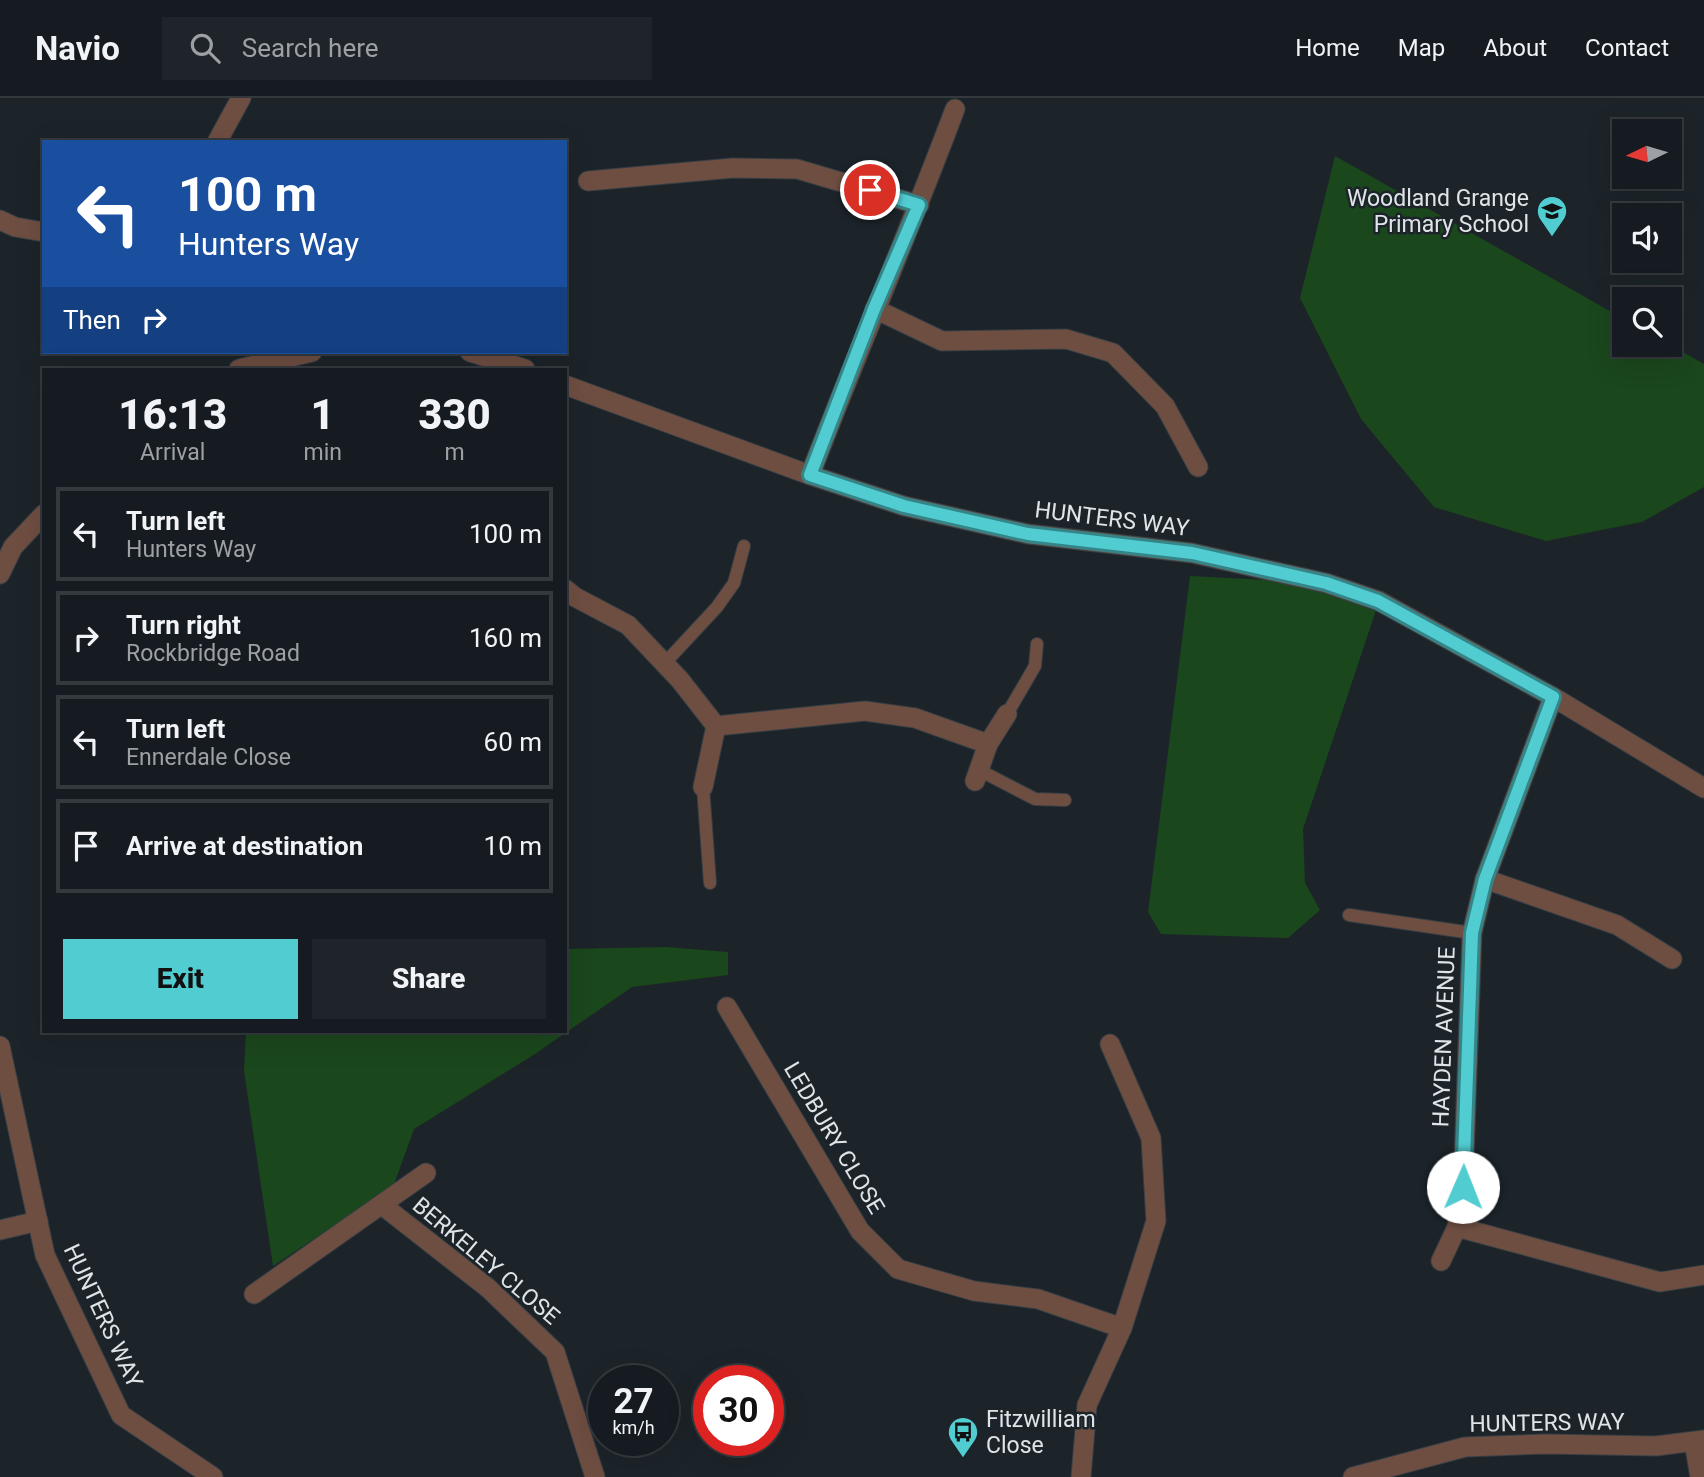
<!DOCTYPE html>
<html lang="en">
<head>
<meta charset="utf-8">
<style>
	body { margin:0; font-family:Roboto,sans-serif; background:#1e2429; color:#f1f3f6; height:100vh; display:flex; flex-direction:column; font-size:26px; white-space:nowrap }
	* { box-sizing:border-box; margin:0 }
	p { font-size:23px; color:#9da1a5 }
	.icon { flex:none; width:38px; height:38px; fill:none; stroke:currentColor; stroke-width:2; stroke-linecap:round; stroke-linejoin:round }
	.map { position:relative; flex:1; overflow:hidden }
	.panel { position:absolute; left:42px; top:270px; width:525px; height:665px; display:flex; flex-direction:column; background:#151b20; border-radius:0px; box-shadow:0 7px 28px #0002,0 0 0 2px #34393e }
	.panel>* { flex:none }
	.banner { position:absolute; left:42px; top:42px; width:525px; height:214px; border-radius:0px; box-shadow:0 7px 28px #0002,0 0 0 2px #34393e; background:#1a4fa0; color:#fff; overflow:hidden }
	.needle { width:46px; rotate:265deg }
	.fabs { position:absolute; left:1612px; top:21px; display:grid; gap:14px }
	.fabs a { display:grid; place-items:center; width:70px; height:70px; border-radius:0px; background:#151b20; box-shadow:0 7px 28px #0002,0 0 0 2px #34393e; font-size:35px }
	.speed { position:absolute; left:588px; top:1267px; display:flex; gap:14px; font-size:35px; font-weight:700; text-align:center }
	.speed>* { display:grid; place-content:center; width:91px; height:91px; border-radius:50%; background:#151b20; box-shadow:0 7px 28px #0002,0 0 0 2px #34393e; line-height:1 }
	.speed small { font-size:18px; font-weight:400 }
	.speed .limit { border:10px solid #d22; background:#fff; color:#111 }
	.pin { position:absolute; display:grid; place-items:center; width:60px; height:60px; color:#fff; margin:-30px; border:4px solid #fff; border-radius:50%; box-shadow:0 2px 7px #0007 }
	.me { position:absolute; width:77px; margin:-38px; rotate:1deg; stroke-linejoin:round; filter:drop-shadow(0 0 5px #0008) }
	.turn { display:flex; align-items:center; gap:24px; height:147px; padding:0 21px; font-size:32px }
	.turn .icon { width:91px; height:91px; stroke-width:2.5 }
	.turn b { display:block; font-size:49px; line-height:60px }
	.then { display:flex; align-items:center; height:66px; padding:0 21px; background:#0003; gap:14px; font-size:26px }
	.eta { display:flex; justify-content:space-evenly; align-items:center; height:119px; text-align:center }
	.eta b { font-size:42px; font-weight:800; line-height:49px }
	.cta { display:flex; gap:14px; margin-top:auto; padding:14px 21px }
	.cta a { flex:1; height:80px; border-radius:0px; background:#51ccd1; color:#111; font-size:28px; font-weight:800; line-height:80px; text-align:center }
	.cta a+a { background:#1e2429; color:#f1f3f6 }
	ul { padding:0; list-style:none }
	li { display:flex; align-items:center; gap:21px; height:94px; margin:0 14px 10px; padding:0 7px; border:4px solid #34393e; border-radius:0px }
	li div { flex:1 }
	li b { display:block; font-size:26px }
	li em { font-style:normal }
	header { display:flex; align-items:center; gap:42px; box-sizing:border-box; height:98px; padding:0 35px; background:#151b20; border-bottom:2px solid #34393e }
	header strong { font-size:33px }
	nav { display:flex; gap:38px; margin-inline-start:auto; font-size:24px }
	.search { width:490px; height:63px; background:#1e2429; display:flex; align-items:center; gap:18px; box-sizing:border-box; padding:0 24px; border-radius:0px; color:#9da1a5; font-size:26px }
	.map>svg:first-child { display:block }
</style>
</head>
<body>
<header>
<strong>Navio</strong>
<div class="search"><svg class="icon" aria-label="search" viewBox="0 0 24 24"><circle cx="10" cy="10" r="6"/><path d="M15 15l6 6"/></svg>Search here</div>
<nav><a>Home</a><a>Map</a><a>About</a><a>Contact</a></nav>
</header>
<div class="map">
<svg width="1704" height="1379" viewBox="0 0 1704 1379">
	<rect width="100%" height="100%" fill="#1c242a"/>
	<g fill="#1b471c">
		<path d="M1335,58L1624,221V247H1670L1704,266V389L1642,424L1546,443L1434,409L1361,321L1300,200Z"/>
		<path d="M1190,478L1326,485L1379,503L1303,731L1305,785L1320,812L1288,840L1161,836L1148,814Z"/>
		<path d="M666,849L728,854V877L632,889L535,956L414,1031L393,1089L273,1168L244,973L246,933H565V851Z"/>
	</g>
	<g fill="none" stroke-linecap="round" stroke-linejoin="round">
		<g stroke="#373f45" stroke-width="14">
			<g id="service">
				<path d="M664,566L717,509L734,485L744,448"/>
				<path d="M1007,616L1035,568L1037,546"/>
				<path d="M979,672L1035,701L1065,702"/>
				<path d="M703,689L710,785"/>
				<path d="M1349,817L1472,835"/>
			</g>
		</g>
		<g stroke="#373f45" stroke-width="21">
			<g id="minor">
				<path d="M217,44L241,0"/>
				<path d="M588,83L733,70L797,71L919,107"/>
				<path d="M0,122L15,129L44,134"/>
				<path d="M875,211L942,243L1066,241L1113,255L1165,308L1198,369"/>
				<path d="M470,254L525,271"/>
				<path d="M239,271L312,254"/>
				<path d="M565,287L810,377L904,408L1028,436L1192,455L1326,485L1379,503L1553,599L1704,690"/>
				<path d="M810,377C857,255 909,134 955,11"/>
				<path d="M0,476L13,449L44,416"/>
				<path d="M565,491L575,499L628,527L680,582L716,628L865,613L915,620L988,646"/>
				<path d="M975,683L988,646L1007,616"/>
				<path d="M703,689L716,628"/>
				<path d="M1485,781L1617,827L1672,861"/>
				<path d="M727,909L860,1133L898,1171L974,1193L1038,1201L1122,1230"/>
				<path d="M0,948L45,1157L121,1317L213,1379"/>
				<path d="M382,1107L488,1190L555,1254L595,1379"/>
				<path d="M1457,1129L1660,1184L1704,1177"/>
				<path d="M0,1132L38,1123"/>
				<path d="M1441,1163L1457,1129L1463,1089L1472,835L1485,781L1553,599"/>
				<path d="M254,1196L426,1075"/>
				<path d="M1694,1344L1700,1379"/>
				<path d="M1081,1379L1087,1307L1122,1230L1156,1123L1151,1040L1110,946"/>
				<path d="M1353,1379L1465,1349L1546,1346L1656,1348L1704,1342"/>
			</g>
		</g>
		<use href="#service" stroke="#6f4e42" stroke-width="12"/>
		<use href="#minor" stroke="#6f4e42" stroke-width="19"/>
	</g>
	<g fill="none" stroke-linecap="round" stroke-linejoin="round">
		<g stroke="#358588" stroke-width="18">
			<path id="route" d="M870,92L919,107L874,211L810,377L904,408L1028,436L1192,455L1326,485L1378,503L1553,599L1485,781L1472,835L1463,1089"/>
		</g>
		<use href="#route" stroke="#51ccd1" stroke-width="12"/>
	</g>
	<defs>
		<g id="school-pin" transform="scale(1.575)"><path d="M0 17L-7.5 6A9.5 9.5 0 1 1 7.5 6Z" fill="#51ccd1" stroke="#1c242a"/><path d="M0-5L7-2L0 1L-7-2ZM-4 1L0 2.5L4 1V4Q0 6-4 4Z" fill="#111"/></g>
		<g id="bus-pin" transform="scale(1.575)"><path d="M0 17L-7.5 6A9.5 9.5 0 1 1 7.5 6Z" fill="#51ccd1" stroke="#1c242a"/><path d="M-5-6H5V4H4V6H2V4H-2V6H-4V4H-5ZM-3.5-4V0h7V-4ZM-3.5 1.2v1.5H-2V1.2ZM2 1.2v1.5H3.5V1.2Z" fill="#111"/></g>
	</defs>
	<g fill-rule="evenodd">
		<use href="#school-pin" x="1552" y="113"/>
		<use href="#bus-pin" x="963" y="1334"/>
	</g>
	<g text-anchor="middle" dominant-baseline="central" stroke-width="5" stroke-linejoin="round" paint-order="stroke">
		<g font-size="23" fill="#dfe4e8" stroke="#1c242a" text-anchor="end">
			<text x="1529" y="100">Woodland Grange<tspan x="1529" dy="26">Primary School</tspan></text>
			<text x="986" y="1321" text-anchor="start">Fitzwilliam<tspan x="986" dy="26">Close</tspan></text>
		</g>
		<g font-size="23" fill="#dfe4e8" stroke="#1c242a">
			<text transform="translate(1112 421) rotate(7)">HUNTERS WAY</text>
			<text transform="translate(1444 939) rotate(-88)">HAYDEN AVENUE</text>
			<text transform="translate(834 1040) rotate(59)">LEDBURY CLOSE</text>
			<text transform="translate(486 1163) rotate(40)">BERKELEY CLOSE</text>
			<text transform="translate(103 1218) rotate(65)">HUNTERS WAY</text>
			<text transform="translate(1547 1325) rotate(-1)">HUNTERS WAY</text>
		</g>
	</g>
</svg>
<div class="fabs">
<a><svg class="needle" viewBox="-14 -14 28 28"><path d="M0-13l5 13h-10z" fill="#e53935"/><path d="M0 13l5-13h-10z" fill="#9da1a5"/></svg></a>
<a><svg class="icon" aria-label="sound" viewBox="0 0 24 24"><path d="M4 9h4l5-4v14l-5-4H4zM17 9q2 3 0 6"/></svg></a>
<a><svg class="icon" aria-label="search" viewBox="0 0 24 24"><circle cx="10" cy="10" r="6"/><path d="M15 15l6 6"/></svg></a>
</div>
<div class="speed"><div>27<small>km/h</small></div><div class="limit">30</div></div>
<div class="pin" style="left:870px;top:92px;background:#d93025"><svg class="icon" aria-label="arrive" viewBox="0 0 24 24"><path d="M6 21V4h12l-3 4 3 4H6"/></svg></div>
<svg class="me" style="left:1463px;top:1089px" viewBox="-20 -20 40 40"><circle r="19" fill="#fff"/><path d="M0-13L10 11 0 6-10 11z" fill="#51ccd1"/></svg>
<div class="banner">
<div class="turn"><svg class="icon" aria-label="left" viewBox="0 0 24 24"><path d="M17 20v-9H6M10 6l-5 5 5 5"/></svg><div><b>100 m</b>Hunters Way</div></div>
<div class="then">Then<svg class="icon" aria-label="right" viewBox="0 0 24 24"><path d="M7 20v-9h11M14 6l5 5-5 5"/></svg></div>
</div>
<section class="panel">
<div class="eta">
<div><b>16:13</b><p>Arrival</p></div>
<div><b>1</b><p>min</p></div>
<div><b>330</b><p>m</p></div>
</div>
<ul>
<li><svg class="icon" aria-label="left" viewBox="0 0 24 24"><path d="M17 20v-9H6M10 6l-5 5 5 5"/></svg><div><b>Turn left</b><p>Hunters Way</p></div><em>100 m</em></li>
<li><svg class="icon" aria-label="right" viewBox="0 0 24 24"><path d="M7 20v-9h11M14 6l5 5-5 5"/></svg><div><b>Turn right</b><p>Rockbridge Road</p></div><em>160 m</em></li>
<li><svg class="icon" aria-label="left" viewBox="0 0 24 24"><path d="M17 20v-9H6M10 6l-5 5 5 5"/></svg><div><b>Turn left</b><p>Ennerdale Close</p></div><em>60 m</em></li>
<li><svg class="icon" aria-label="arrive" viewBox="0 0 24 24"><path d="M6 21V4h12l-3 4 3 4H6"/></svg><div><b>Arrive at destination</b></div><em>10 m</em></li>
</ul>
<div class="cta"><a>Exit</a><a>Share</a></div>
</section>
</div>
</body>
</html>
